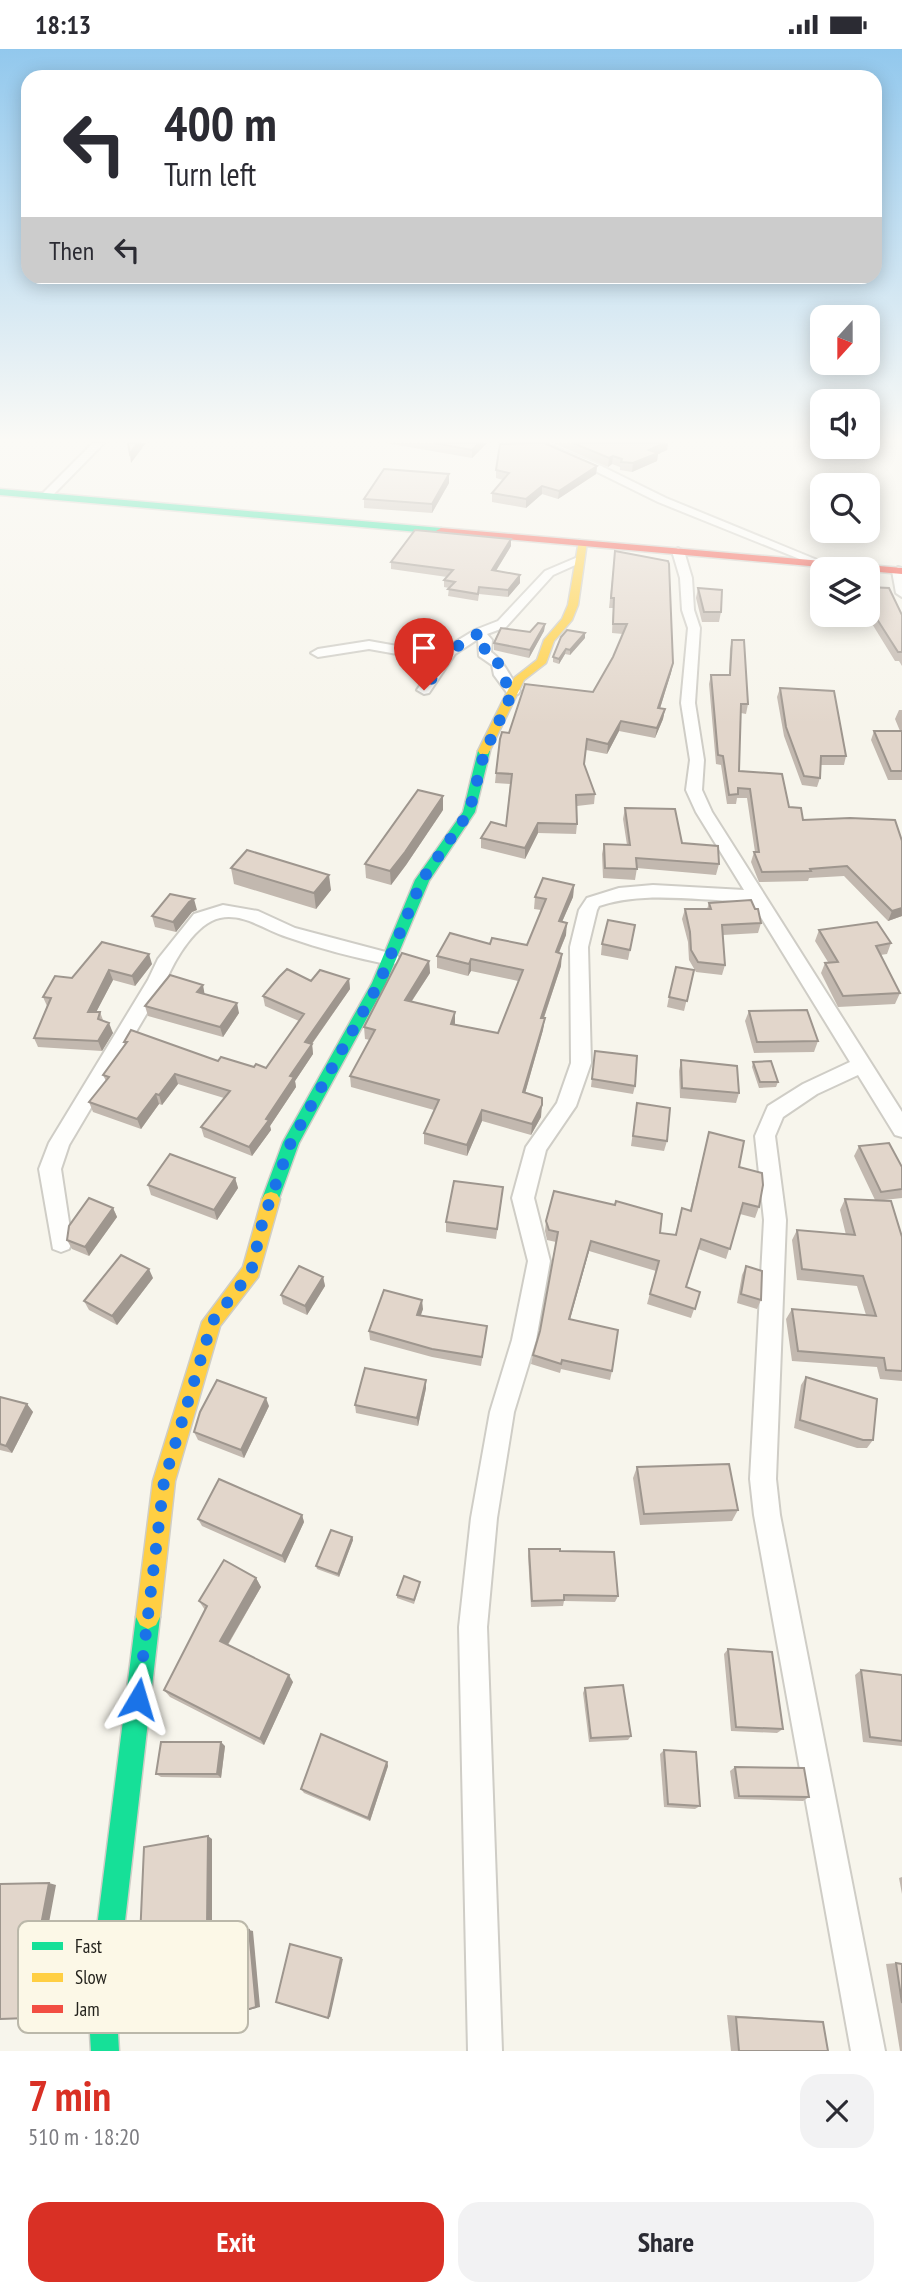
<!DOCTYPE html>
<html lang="en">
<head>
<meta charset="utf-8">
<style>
	body { margin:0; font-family:"PT Sans Narrow",sans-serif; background:#f2f2f3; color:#2b2b33; height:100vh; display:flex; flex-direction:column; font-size:26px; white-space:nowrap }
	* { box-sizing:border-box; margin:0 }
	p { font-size:23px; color:#7c7c81 }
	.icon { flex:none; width:38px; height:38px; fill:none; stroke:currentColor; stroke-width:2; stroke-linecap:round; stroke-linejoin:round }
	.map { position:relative; height:2002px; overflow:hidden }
	.drawer { display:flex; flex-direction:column; background:#fff; flex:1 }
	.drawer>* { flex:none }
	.top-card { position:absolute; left:21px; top:21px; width:861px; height:214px; border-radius:21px; box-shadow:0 4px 18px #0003; background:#fff; color:#2b2b33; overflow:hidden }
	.needle { width:46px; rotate:201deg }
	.controls { position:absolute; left:810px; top:256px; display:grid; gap:14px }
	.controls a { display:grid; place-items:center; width:70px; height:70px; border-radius:14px; background:#fff; box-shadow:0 4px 18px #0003; font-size:35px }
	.pin { position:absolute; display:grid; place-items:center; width:60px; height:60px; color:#fff; margin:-72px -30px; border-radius:50% 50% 50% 0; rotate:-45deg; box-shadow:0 0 7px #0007 }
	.pin .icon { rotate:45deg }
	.me { position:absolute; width:77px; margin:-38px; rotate:7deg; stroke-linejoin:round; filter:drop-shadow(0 0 5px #0008) }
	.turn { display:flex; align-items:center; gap:24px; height:147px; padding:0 28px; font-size:32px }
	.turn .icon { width:91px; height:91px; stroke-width:2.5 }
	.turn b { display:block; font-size:49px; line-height:60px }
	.then { display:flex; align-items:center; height:66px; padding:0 28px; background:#0003; gap:14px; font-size:26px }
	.round { display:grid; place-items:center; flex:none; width:74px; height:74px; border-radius:21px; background:#f2f2f3 }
	.summary { display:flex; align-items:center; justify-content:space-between; height:119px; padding:0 28px }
	h1 { font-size:42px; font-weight:800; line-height:52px; color:#d93025 }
	.action { display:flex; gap:14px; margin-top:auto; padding:14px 28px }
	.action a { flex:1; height:80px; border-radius:21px; background:#d93025; color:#fff; font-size:28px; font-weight:800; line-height:80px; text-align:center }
	.action a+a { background:#f2f2f3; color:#2b2b33 }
	.status { display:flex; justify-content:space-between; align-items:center; height:49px; padding:0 35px; background:#fff; direction:ltr }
	.status svg { height:19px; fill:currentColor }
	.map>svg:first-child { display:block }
</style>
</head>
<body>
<div class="status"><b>18:13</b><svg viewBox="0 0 49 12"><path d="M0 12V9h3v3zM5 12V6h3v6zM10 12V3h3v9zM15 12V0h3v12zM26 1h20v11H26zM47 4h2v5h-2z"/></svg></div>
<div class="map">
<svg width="902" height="2002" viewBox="0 0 902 2002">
	<rect width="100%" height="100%" fill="#f7f5ec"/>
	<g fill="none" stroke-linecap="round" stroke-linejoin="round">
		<g stroke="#cfcdc6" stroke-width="4">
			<g id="street">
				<path d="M93,394H104L50,449H42V445Z"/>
				<path d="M530,394H545L595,414L666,449L827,515L817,517L658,453L587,418Z"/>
				<path d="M678,499L684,502L692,529L694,561L700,579L695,654L704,711L702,741L712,763L902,1063V1088L895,1086L858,1026L817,1045L783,1068L775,1087L786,1171L776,1430L780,1466L885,2002H851L754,1466L750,1430L764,1171L755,1087L768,1057L803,1035L850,1013L751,852C699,853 649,841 599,857L597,861L588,898L591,1014L576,1057L546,1101L534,1149L550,1212L536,1291L514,1363L497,1469L487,1578L502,2002H468L459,1578L471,1469L490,1363L512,1291L528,1212L512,1149L526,1098L557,1054L571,1014L570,898L579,861L587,849L619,839L653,836L744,841L696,763L686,741L690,711L681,654L688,579L682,561L680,529L672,502Z"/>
				<path d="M578,508L582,509V513L553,526L506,578L487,585L492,591L491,603C505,613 509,627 520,642L518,645H508L494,626L492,616L479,607L478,590L455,605L429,644L424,645L417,641L441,606L414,608L369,600L318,608L311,604L318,600L369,592L414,600L447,598L475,581L498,572L545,522Z"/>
				<path d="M898,518L902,519V548L896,544L892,522Z"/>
				<path d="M223,856L258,862L295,879L397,906L400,910L397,914L391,916C356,909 321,900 287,888C265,881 244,864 220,869C196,874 175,910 166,932L69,1096L61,1120L72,1193L69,1200L61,1203L53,1200L39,1120L49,1094L148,931L158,910L194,865Z"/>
			</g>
		</g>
		<g stroke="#cfcdc6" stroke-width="3">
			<g id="fast">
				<path d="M0,440L441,479L446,482L441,485L0,446Z"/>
				<path d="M484,698L490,702L475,763L429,832L386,934L299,1094L277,1155L271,1157L265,1155L262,1150L283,1093L372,934L415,831L463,763L478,702Z"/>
				<path d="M148,1556L156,1560L160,1568L116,1950L119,2002H91L88,1950L136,1568L140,1560Z"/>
			</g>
		</g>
		<g stroke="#cfcdc6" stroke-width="3">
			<g id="slow">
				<path d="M579,491L587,493L578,556L572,571L554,592L546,614L524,631L488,705H480L478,702L514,629L537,611L544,591L562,570L568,556Z"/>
				<path d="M271,1143L277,1145L280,1150L258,1228L220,1277L175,1432L160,1568L156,1576L148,1580L140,1576L136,1568L153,1432L202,1273L243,1218L262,1150L265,1145Z"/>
			</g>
		</g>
		<g stroke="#cfcdc6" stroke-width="3">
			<path id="jam" d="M441,479L902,519V525L868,522V520H843L438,484L436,482Z"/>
		</g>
		<use href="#street" fill="#fefefc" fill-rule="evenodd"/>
		<use href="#fast" fill="#16e098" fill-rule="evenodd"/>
		<use href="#slow" fill="#ffcf43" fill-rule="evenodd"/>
		<use href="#jam" fill="#f24e42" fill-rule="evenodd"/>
	</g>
	<g fill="#c2b8af">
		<path d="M386,394H487L472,409Z"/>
		<path d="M553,394H668L667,401L658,405L657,412L632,423L620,421V418L612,415L608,418Z"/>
		<path d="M597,417L596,425L558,450L542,445L526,459L492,453V444L503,431L496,429V421Z"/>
		<path d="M449,434L432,464L364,459V450Z"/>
		<path d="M511,497L496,522L520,526V534L508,548L479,545L478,552L448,547L449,539L444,538V531L447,528L391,520V513Z"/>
		<path d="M615,502L673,614L671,624L660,659L665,660L663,670L655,689L619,682L607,705L586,701L584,715L595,745L594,755L577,757V775L576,785L538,784L525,810L481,799V789L506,777L510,735L495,734L496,724L509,684L593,643L613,608L623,585L612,584L613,559H609Z"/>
		<path d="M868,538L902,566V617L899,612H895L866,565H868Z"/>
		<path d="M698,539L721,563L719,573H702L696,549Z"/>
		<path d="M545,575L544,582L529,609L494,601V594L530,583Z"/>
		<path d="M585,589L570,606L565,605L559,615L553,613V608Z"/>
		<path d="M732,591L748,655L746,665L741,664L739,722L789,758L803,771L902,792V867L888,872L844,827L809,829L808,832L759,833L751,813L754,803H755L747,749H737L736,755H727L721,716L716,715L709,635L711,626H729L730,600Z"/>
		<path d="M780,639L846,707L844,716H821L820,729L817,738L802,736L784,687L777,648Z"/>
		<path d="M899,661H902V731H888L871,691L874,682H900L895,670Z"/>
		<path d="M625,759L719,815L716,826L637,819L635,831L603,829L602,805L604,795L627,796L623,770Z"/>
		<path d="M443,761L406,816L391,836L366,829L365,815Z"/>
		<path d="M231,819L331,841L316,860L234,835Z"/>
		<path d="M574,836L573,848L562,873L566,886L559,904L561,917L544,969L543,981L525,1044L541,1068L531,1086L482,1072L467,1107L424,1095V1084L434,1061L351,1038L350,1027L370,991L365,990L364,978L429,912L430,924L412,952L455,974V976L498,984L518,932L471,922L468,927L437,919V907L490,895L527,896L541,861L534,860L535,848Z"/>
		<path d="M709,854L761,874L758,884L723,886L725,916L722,926L696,923L689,911L688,893L682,870L685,860H707Z"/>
		<path d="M197,861L192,863L176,883L155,878L152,867Z"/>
		<path d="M635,876L628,911L601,906L602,895Z"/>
		<path d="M819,881L891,894L887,905L880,906L900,944L895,955L838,958L821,924L825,914L828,913L815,892Z"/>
		<path d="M102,893L152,915L135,937L113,931L96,963H100L103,971L113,984L102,1002L38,998L34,989L47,957L43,948L72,929Z"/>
		<path d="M694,921L684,962L667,958L669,948Z"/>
		<path d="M349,930L350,940L312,995L313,1005L295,1032L296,1038L270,1077L271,1081L252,1107L204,1088L201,1078L224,1049L178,1035L162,1056L159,1055L141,1080L93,1063L89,1053L106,1032L103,1026L125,996L124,993L218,1012L254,1018L266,1019L299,972L265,957L263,947L311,932Z"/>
		<path d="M205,945L239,964L223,988L148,967L145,957Z"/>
		<path d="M749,962L818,992L814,1003L754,1004L745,972Z"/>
		<path d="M594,1010L635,1037L633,1045L591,1038Z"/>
		<path d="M681,1011L739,1044L736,1054L680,1049L679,1022Z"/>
		<path d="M753,1013L778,1033L776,1038L759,1039L752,1018Z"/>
		<path d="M637,1054L667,1092L664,1102L631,1097Z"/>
		<path d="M709,1083L739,1118L759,1158L755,1169L740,1165L726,1210L698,1200L686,1238L700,1243L691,1269L647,1255L656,1222L589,1202L570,1271L612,1322L610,1331L561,1320L560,1324L531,1315L533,1306L540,1282L556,1193L547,1191L545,1182L546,1172L675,1186L682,1159L690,1161Z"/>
		<path d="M859,1097L902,1118V1149L884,1151L902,1188V1332L880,1330L877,1318L792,1312L786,1270L792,1260L866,1266L857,1237L797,1231L792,1191L797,1181L846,1186L840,1161L845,1150L875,1151L854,1107Z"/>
		<path d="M235,1129L238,1139L217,1171L151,1146L148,1136Z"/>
		<path d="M502,1148L496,1190L446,1183V1173Z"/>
		<path d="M113,1159L117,1168L89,1207L72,1200L67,1191Z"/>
		<path d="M746,1217L761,1251L757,1260L737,1254L742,1226Z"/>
		<path d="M323,1228L325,1237L307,1266L283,1255L281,1246Z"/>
		<path d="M153,1229L117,1276L89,1261L84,1252Z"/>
		<path d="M423,1260L420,1266L486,1286L481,1317L432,1308L370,1291L369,1282Z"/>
		<path d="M806,1328L873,1391L867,1399H857L794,1379L801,1336Z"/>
		<path d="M426,1339L418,1377L356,1364L355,1356Z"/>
		<path d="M0,1348L27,1355L33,1363L12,1404L0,1401Z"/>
		<path d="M269,1357L244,1409L198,1391L194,1383Z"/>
		<path d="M637,1418L738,1461L732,1472L640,1476L633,1429Z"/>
		<path d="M302,1466L304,1473L285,1514L202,1477L198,1470Z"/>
		<path d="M352,1488L353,1491L339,1528L317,1520L316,1517Z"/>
		<path d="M529,1500L560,1502L618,1547L615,1553L564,1552L563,1557L531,1558L528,1507Z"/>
		<path d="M256,1529L261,1538L228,1596L293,1633L264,1696L170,1648L164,1641L205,1561L199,1552Z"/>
		<path d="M420,1533V1536L414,1555L397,1549V1546Z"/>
		<path d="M728,1600L783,1680L777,1684L731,1682L724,1605Z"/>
		<path d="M861,1621L902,1626V1697L863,1693L855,1626Z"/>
		<path d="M585,1639L631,1687L628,1691L589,1693L583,1644Z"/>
		<path d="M225,1697L221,1729L161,1728L156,1725Z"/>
		<path d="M664,1701L700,1757L695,1760L664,1758L660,1705Z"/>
		<path d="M387,1713L388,1717L370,1772L304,1744L301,1740Z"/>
		<path d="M735,1718L809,1748L803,1752L734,1750L730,1722Z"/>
		<path d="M212,1790V1879L146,1890L140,1889Z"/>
		<path d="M902,1828V1845L899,1829Z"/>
		<path d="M896,1914L902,1915V2002H900L886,1915Z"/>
		<path d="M727,1966L823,1973L828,2002H731Z"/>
	</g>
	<g fill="#9e968e">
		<path d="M137,394H146L131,414L130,405Z"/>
		<path d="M479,394H487L472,409V401Z"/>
		<path d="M664,394H668L667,401L658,405L657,412L632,423L633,414L649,401Z"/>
		<path d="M613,407L612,415L608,418L609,409Z"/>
		<path d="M597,417L596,425L558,450L559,442Z"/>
		<path d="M449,425V434L432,464V455Z"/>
		<path d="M542,437V445L526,459V450Z"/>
		<path d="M511,490V497L492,528V521Z"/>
		<path d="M520,526V534L508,548V541Z"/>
		<path d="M545,575L544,582L529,609L530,601Z"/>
		<path d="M585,584V589L570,606V601Z"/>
		<path d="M566,600L565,605L559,615V610Z"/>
		<path d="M673,614L671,624L657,669L658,659Z"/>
		<path d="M665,660L663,670L655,689L657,679Z"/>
		<path d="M621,672L619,682L607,705L608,695Z"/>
		<path d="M443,747V761L406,816L391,836L390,822Z"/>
		<path d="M538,774V784L525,810V799Z"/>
		<path d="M329,826L331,841L316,860L314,844Z"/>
		<path d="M574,836L573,848L557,884L559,872Z"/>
		<path d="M194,850L197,861L192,863L176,883L173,873L189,853Z"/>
		<path d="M902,859V867L888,872L892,862Z"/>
		<path d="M567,874L566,886L554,915L556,903Z"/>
		<path d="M149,905L152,915L135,937L132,927Z"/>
		<path d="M562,905L561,917L540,980L541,969Z"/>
		<path d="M471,910V922L468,927L469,915Z"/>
		<path d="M429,912L430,924L405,962V951Z"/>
		<path d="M109,921L113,931L91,973L88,963Z"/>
		<path d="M349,930L350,940L306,1003L305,993Z"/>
		<path d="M203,936L205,947L197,943Z"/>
		<path d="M237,954L239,964L223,988L220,978Z"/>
		<path d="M455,963V974L451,986V975Z"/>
		<path d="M545,969L543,981L522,1055L523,1043Z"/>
		<path d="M109,974L113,984L102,1002L98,992Z"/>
		<path d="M312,995L313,1005L295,1032L296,1038L270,1077L271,1081L252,1107L249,1098L290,1027Z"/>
		<path d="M175,1025L178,1035L162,1056L159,1046Z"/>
		<path d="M156,1045L159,1055L141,1080L137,1070Z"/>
		<path d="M542,1056L541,1068L531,1086L532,1075Z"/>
		<path d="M482,1061V1072L467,1107V1096Z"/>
		<path d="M235,1129L238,1139L217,1171L214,1161Z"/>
		<path d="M113,1159L117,1168L89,1207L85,1198Z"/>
		<path d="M591,1192L589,1202L567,1280L569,1270Z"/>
		<path d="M149,1220L153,1229L117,1276L112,1267Z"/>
		<path d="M323,1228L325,1237L307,1266L305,1257Z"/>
		<path d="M422,1251L423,1260L418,1275L417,1266Z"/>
		<path d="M426,1331V1339L418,1377L417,1369Z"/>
		<path d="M266,1349L269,1357L244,1409L241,1401Z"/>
		<path d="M27,1355L33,1363L12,1404L6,1397Z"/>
		<path d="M302,1466L304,1473L285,1514L282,1507Z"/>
		<path d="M352,1488L353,1491L339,1528L338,1525Z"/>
		<path d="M256,1529L261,1538L225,1600L220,1592Z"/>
		<path d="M289,1626L293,1633L264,1696L260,1690Z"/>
		<path d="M221,1693L225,1697L221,1729L217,1725Z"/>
		<path d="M387,1713L388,1717L370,1772L368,1769Z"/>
		<path d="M208,1787L212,1790V1879L207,1878Z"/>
		<path d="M49,1834L56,1836L38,1933H41L35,1969H28L30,1934Z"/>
		<path d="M249,1881L253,1882L260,1958L223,1968Z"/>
		<path d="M290,1895L343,1910L330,1968L328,1969Z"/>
	</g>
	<g fill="#e2d6cb" stroke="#9e968e" stroke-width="2">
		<path d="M128,394H137L130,405Z"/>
		<path d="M434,394H479L472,401Z"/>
		<path d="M544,394L597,417L559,442L542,437L526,450L492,444L509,424L496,421L500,395Z"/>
		<path d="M573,394H664L649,401L658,404L633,414L621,413L622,410L613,407L609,409Z"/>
		<path d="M384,420L449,425L432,455L364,450Z"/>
		<path d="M415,481L511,490L492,521L520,526L508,541L479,538L478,545L448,540L455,533L444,531L453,521L391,513Z"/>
		<path d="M615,502L668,512L669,515L673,614L658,659L665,660L657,679L621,672L608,695L587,690L584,715L595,745L576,746L577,775L538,774L525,799L481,789L491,773L506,777L512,725L496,724L500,690L502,683L509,684L525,635L593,643L613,608L627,575H613L614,549H611Z"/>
		<path d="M868,538L889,539L902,566V603H898L868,556Z"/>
		<path d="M698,539L722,541L721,563H704Z"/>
		<path d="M538,574L545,575L530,601L494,594L501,579L530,583Z"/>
		<path d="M567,581L585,584L570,601L566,600L559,610L553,608L561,588Z"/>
		<path d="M732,591H744L748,655H741L739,722L782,725L789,758L801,759L803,771L850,769L895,771L902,792V859L892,862L847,817L810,820L811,822L762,823L754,803H759L750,740L738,739V745L729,746L723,707L718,706L711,626H730Z"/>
		<path d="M780,639L834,642L846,707H821L820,729L804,727L786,678Z"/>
		<path d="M874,682H902V722H891Z"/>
		<path d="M418,741L443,747L405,803L390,822L365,815Z"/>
		<path d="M625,759L675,760L682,794L718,797L719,815L636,809L637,820L605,819L604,795L630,796Z"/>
		<path d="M247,801L329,826L314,844L231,819Z"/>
		<path d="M543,829L574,836L559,872L567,874L556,903L562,905L541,969H545L523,1043L542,1049V1056L532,1075L482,1061L467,1096L424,1084L439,1051L350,1027L375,981L364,978L402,904L429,912L405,951L455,963L451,975L498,984L523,921L471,910L469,915L437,907L450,884L490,895L492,889L527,896L546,850L535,848Z"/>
		<path d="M170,845L194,850L189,853L173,873L152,867Z"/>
		<path d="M751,851L755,860H758L761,874L722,876L725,916L698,913L691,901L690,883L685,860H711L709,854Z"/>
		<path d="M608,871L635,876L630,901L602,895Z"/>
		<path d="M877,873L891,894L876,897L900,944L843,947L825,914L838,913L819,881Z"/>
		<path d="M102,893L149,905L132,927L109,921L88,963H100L98,970L109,974L98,992L34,989L51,949L43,948L55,927L72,929Z"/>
		<path d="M676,918L694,921L687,952L669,948Z"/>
		<path d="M287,920L311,932L320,921L349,930L305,993L312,995L290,1027L294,1028L266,1070L269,1071L249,1098L201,1078L230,1042L175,1025L159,1046L156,1045L137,1070L89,1053L109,1028L103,1026L127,993H124L131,981L218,1012L221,1008L254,1018L256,1015L266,1019L304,965L263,947L279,928Z"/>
		<path d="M170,926L203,936L197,943L237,954L220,978L145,957Z"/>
		<path d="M807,961L818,992L757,993L749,962Z"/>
		<path d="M595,1002L637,1007L635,1037L592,1030Z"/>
		<path d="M681,1011L737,1017L739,1044L682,1039Z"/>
		<path d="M771,1012L778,1033H760L753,1013Z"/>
		<path d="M637,1054L670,1059L667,1092L633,1087Z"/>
		<path d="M709,1083L744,1092L739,1118L762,1124L763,1136L759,1158L743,1154L730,1200L701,1190L686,1238L700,1243L695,1260L650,1245L659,1212L591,1192L569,1270L618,1281L612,1322L562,1311L561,1315L533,1306L540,1282L558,1183L549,1181L546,1172L554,1142L615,1156L616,1152L662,1165L660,1184L676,1186L682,1159L691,1162Z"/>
		<path d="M889,1094L902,1118V1140L881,1143L859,1097Z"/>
		<path d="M170,1105L235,1129L214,1161L148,1136Z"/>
		<path d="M454,1132L503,1138L497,1180L446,1173Z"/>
		<path d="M89,1149L113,1159L85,1198L67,1191L69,1177Z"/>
		<path d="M845,1150L891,1152L902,1188V1322L886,1321L884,1309L798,1302L792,1260L876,1267L863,1227L802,1220L797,1181L855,1186Z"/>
		<path d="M121,1206L149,1220L112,1267L84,1252Z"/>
		<path d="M299,1217L323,1228L305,1257L281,1246Z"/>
		<path d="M746,1217L762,1222L761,1251L741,1245Z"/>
		<path d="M384,1241L422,1251L417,1266L487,1277L482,1308L432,1300L369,1282Z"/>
		<path d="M365,1319L426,1331L417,1369L355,1356Z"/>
		<path d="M806,1328L877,1350L873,1391H863L800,1371Z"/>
		<path d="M217,1331L266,1349L241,1401L194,1383L200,1363Z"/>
		<path d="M0,1348L27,1355L6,1397L0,1395Z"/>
		<path d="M729,1415L738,1461L644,1465L637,1418Z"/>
		<path d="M219,1430L302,1466L282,1507L198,1470Z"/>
		<path d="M331,1481L352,1488L338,1525L316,1517Z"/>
		<path d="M529,1500H560V1502L614,1503L618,1547L564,1546V1551L532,1552Z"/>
		<path d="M224,1511L256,1529L220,1592L289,1626L260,1690L164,1641L207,1557L199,1552Z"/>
		<path d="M404,1527L420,1533L414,1551L397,1546Z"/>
		<path d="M728,1600L772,1603L783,1680L736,1678Z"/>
		<path d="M861,1621L902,1626V1692L870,1688Z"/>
		<path d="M623,1636L631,1687L591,1689L585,1639Z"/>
		<path d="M321,1685L387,1713L368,1769L301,1740Z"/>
		<path d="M161,1693H221L217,1725H156Z"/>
		<path d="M664,1701L696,1703L700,1757L668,1755Z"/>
		<path d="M735,1718L804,1719L809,1748L739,1747Z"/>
		<path d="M208,1787L207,1878L140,1889L144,1798Z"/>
		<path d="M49,1834L30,1934L34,1933L28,1969L0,1970V1835Z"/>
		<path d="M249,1881L256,1958L223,1968L217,1890Z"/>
		<path d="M290,1895L341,1909L328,1969L276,1953Z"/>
		<path d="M896,1914L902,1915V1954Z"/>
		<path d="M736,1968L823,1973L828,2002H739Z"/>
	</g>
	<linearGradient id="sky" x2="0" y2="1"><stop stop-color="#92c8ed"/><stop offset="0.58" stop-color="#fbfaf6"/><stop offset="1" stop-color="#fbfaf6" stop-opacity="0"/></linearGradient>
	<rect width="902" height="675" fill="url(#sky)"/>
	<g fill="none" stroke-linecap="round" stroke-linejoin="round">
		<path stroke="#1a73e8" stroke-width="12" stroke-dasharray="0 21.6" d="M138,1650L164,1432L212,1273L251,1223L263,1171L291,1093L379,934L422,831L469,763L484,705L513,642L500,626L498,614L484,604L486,591L479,584L450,602L424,641"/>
	</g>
	<rect x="18" y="1872" width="230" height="112" rx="10" fill="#fcf8e7" stroke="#bbb8aa" stroke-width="2"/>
	<rect x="32" y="1893" width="31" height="8" fill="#16e098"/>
	<rect x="32" y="1924" width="31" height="9" fill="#ffcf43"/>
	<rect x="32" y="1956" width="31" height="8" fill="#f24e42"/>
	<g font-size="19" fill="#24231d">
		<text x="75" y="1904">Fast</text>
		<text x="75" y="1935">Slow</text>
		<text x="75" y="1967">Jam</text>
	</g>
</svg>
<div class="controls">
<a><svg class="needle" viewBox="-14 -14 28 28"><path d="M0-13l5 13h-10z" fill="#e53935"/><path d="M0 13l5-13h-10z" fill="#7c7c81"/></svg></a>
<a><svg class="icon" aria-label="sound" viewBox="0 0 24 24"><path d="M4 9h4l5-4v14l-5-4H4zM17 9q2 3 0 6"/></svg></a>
<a><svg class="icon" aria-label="search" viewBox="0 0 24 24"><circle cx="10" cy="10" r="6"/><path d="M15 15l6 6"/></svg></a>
<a><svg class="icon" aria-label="layers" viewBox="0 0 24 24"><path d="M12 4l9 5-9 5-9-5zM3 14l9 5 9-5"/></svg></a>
</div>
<div class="pin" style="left:424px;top:641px;background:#d93025"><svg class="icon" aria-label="arrive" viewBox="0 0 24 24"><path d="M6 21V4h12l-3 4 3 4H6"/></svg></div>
<svg class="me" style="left:138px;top:1650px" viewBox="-20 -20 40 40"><path d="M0-17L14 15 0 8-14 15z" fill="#1a73e8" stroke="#fff" stroke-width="4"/></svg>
<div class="top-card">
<div class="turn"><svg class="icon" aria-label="left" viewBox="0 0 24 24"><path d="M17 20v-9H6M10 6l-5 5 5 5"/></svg><div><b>400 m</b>Turn left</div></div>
<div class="then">Then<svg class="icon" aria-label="left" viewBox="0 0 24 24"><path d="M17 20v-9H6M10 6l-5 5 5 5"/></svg></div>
</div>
</div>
<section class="drawer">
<div class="summary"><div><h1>7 min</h1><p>510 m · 18:20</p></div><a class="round"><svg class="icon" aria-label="close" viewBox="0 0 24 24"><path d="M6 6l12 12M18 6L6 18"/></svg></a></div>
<div class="action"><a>Exit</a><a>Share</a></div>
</section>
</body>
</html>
